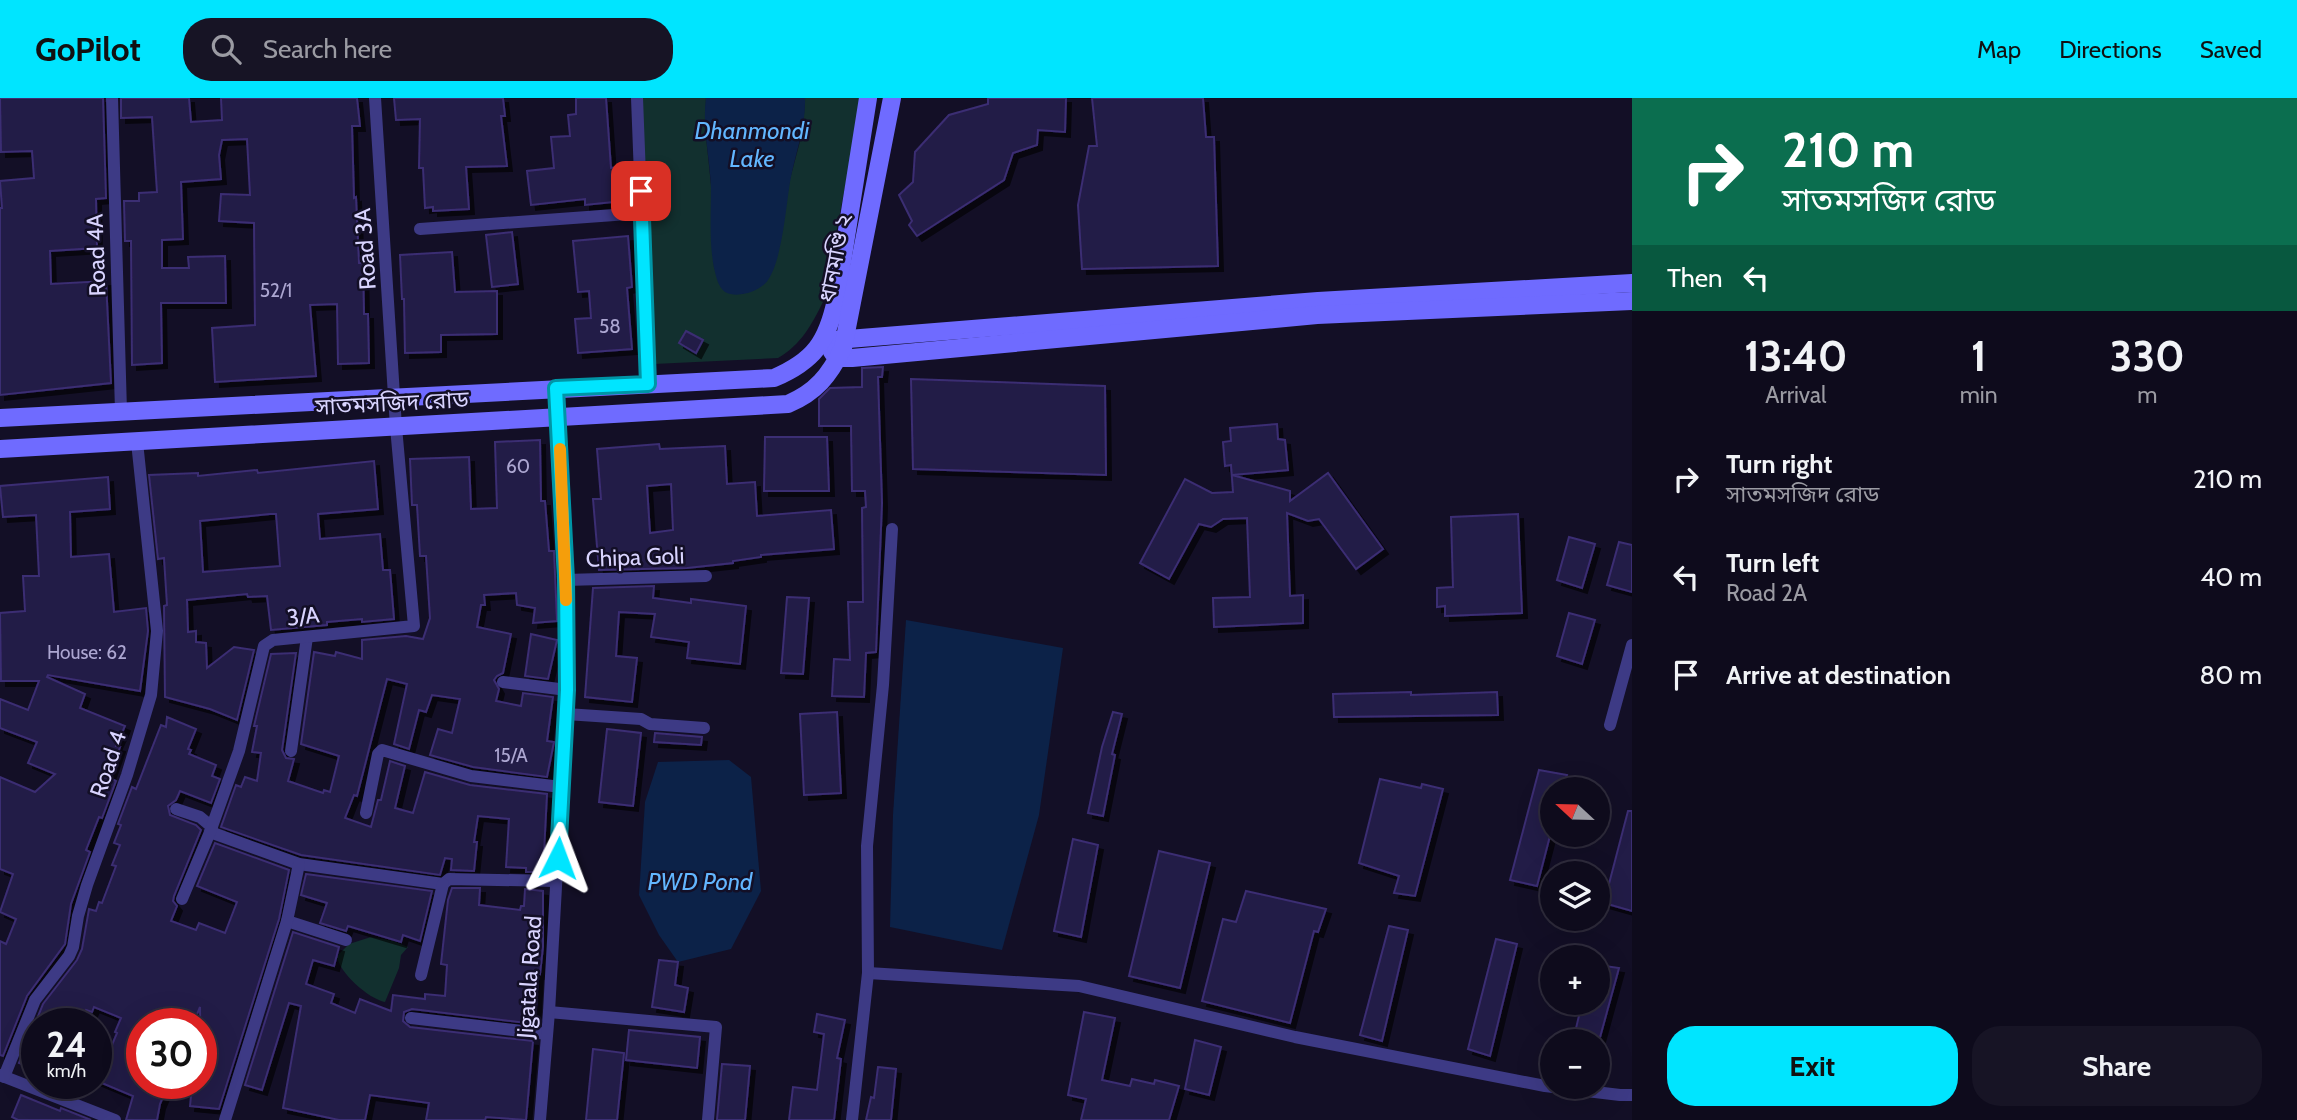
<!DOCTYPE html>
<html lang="en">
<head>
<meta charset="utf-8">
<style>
	body { margin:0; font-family:Cabin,"Noto Sans Bengali",sans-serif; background:#171425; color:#f1f3f6; height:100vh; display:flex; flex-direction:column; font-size:26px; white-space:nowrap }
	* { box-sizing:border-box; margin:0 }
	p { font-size:23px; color:#9b9ba3 }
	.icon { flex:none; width:38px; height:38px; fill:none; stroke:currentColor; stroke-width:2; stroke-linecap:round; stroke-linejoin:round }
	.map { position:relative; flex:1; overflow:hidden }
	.side { display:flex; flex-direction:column; background:#0e0b1c; width:665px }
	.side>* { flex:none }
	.banner { background:#0b6e4f; color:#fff; overflow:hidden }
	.needle { width:46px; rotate:292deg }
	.fabs { position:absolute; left:1540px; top:679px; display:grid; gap:14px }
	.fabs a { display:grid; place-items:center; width:70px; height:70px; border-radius:50%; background:#0e0b1c; box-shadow:0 7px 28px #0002,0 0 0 2px #2e2b3b; font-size:35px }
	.speed { position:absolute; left:21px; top:910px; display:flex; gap:14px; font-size:35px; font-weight:700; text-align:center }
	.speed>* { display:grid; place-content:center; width:91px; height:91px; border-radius:50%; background:#0e0b1c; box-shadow:0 7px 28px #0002,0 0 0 2px #2e2b3b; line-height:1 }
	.speed small { font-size:18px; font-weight:400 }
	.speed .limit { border:10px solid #d22; background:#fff; color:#111 }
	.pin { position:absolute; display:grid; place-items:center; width:60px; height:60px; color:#fff; margin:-30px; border-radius:14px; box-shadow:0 4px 10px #0006 }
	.me { position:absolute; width:77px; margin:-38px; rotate:3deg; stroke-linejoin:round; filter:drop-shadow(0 0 5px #0008) }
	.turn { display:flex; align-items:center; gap:24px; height:147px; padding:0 35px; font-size:32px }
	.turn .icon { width:91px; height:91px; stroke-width:2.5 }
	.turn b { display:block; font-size:49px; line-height:60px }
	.then { display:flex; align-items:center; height:66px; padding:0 35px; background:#0003; gap:14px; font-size:26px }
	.eta { display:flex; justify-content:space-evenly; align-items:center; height:119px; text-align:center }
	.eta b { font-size:42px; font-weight:700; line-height:49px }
	.cta { display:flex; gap:14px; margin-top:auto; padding:14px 35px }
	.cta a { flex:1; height:80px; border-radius:28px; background:#00e5ff; color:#111; font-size:28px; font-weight:700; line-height:80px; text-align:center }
	.cta a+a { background:#171425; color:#f1f3f6 }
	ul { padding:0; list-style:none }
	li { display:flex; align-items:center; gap:21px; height:98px; padding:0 35px }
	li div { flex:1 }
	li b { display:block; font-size:26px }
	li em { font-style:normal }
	header { display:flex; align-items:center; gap:42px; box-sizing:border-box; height:98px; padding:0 35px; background:#00e5ff; color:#111 }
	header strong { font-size:33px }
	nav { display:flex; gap:38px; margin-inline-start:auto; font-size:24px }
	.search { width:490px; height:63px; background:#171425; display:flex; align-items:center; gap:18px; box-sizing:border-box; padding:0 24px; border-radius:28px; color:#9b9ba3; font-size:26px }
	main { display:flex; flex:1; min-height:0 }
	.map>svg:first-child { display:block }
</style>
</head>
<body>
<header>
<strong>GoPilot</strong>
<div class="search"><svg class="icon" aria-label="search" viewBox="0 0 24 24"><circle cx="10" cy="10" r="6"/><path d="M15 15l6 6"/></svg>Search here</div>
<nav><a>Map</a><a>Directions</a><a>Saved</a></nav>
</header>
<main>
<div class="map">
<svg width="1632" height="1022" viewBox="0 0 1632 1022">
	<defs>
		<filter id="shadow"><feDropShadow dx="5" dy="5" stdDeviation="0" flood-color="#0009"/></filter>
	</defs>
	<rect width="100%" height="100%" fill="#130f26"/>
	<g fill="#12302f">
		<path d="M638,0H706L705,29L711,87L714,169L725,193L743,196L775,163L790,81L803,32L805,0H862L823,204C812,226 801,247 778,260L654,266Z"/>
		<path d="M371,839L393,843L408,849L401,857L399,870L385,904C369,901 339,875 337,858L349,846Z"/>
	</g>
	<g fill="#0c2248">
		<path d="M706,0H805C806,29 795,56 790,84C786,109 782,162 768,182C761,193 738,201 725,194C718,189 716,178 714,170C709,145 711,116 711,90C710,60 702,30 706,0Z"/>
		<path d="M906,522L1063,550L1039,717L1002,852L890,829L893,717Z"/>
		<path d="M729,662L751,679L761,793L731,851L678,864L659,837L639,797L645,704L658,664Z"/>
	</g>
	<g fill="#241b47" stroke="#3b2d73" stroke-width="2" fill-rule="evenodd" filter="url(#shadow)">
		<path d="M0,0H103L106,100L96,101L97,150L50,153L51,186L106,183L111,285L0,297V110H2L0,83L34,80L32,53L1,54Z"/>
		<path d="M121,0H189L191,24L222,22L221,0H357L360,28H352L354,100L356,99L359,165H363L364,216H368L369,265L338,266L337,206L310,207L316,278L215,284L212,230L255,227L254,125L219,123L221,96L250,97L247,41L222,42L219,57L221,81L181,84L183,141L162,142V170H189L188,159L225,158L226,205H161L162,265L132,267L131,143H125L124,103H139V95L157,94L152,19L121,20Z"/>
		<path d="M394,0H503L505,18H501L507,68L466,69L469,111L433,113V109L425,110L423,70H419L420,21L396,22Z"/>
		<path d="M576,0H606L611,70L629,68L632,102L585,107V101L531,107L527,73L554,70L551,39L570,38L568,17L576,16Z"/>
		<path d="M988,0H1066L1065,34L1038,32L1037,47L1013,55L1004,82L917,138L909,127L912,123L899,97L913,84L915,54L949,17L988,6Z"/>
		<path d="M1092,0H1203L1206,39H1214L1218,168L1082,171L1078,107L1089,48H1097Z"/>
		<path d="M512,134L518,186L492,189L486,137Z"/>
		<path d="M628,138L632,189L627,190L632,251L578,255L575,221L591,220L589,193L578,194L573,143Z"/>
		<path d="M452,154L455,194L497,193V236L441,237V254L405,255L404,201H402L400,157Z"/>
		<path d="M686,233L703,242L696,255L679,245Z"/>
		<path d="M883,269L882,279H878L882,405L876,554L866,555L864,599L832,598L834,561L850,562L848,504H863L862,410L866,409L865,393H852L851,328H819V301L830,290L862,289V270Z"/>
		<path d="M911,281L1105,288L1106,377L913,371Z"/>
		<path d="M1277,326L1278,341L1285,342L1288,372L1232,377L1290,393V403L1328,375L1383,451L1356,471L1319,421L1308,423L1287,415L1290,498L1303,497V525L1214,529L1213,500L1250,499L1247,420L1223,421L1211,429L1199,426L1169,481L1140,465L1185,381L1212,395L1233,394L1231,367L1225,368L1223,344L1231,343L1230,330Z"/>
		<path d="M765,339H827L829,393H764Z"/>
		<path d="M540,342L541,403H545L549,453H554L557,523L533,525L535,510L517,507L516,495L484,497L485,507H481L477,529L511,536L503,575L497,578L494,582L499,591L496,603L521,608L523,595L553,599L547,643L554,644L547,679L473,669L430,657L438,631L452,635L460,601L432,597L426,614L419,612L409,651L394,646L407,586L387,581L357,698L354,697L345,720L371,729L378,702H381L390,663L405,668L395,710L413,715L425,674L470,687L547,696L543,774H526V770L506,769L509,721L478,718L474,744H477L474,773L451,772L452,761L445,760L440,777L301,757L221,729L236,687L241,689L245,679L257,683L261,655L252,654L257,628H254L271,556L296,555L282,652L286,660L294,661L288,683L323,695L324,692L330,694L339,658L301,646L314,554L335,558L336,554L362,561V542L406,538L423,541L430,520L426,458H420L417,407H412L410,361L469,359L471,411L497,410L495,344Z"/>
		<path d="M659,346L660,351L725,348L727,386L755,384L757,418L831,412L834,451L761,457V459L733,463V465L687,470L599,472L593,401H601L597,351ZM671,386L673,432L650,435L647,388Z"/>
		<path d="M374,363L378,411L318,416L320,441L380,436L383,472H390L394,521L362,524V521L327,524V527L271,532L267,498L248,499L247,496L187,502L188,534L196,533V544L206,545L207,570L234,549L254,552L237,622L210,611L165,599L164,508L167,507L164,460L158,461L149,377L198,375V378L257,372L258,375ZM270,416H276L280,468L203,474L200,423Z"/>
		<path d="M108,379L110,411L70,414L71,459L109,456L114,514L146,510L148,533L140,593L48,577L47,579L85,596L80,610L125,628L116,648L120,649L109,680L116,683L102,720L99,719L86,752L90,754L71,806L65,846L27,898L3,958L0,957V843L6,846L16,821L0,814L13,776L0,771V679L35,694L55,676L28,665L37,644L0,630V601L28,612L39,583H1L0,515L25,513L23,478H39L36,417L3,419L0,388Z"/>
		<path d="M1518,416L1522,515L1445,518V508L1437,509V490L1453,489L1451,419Z"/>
		<path d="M1569,439L1595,446L1582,490L1557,482Z"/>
		<path d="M1619,444L1632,447V494L1607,487Z"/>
		<path d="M654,488L653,500L691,505V501L746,508L740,566L687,560L689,544L651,539L655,516L619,514L616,558L637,560L632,604L585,599L593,490Z"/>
		<path d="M787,499L809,500L803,576L781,575Z"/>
		<path d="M1569,515L1595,522L1582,566L1557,558Z"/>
		<path d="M531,536L557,542L548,581L525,578Z"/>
		<path d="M1411,594V597L1497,594L1498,617L1334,619L1333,596Z"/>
		<path d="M837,614L841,695L804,697L800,616Z"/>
		<path d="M1113,614L1122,616L1112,656L1115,657L1103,718L1088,715L1102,649Z"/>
		<path d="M167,619L196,631L188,651L191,652L189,656L216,667L212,678L220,681L211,705L180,693L176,702L168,708L170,717L196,727L201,732L174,798L173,803L177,808L171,823L196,832L199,825L225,835L237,804L197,788L215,745L289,772L279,821L219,1011L190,1008L192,988L201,989L200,909L193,926H142V985H169L160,1006L157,1022H126L133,998L97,983L117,935L115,934L121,920L94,909L92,914L86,912L80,926H37V972L19,965L43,906L77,862L82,851L89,811L96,813L99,804L102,805L116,768L112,767L120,747L114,745L121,727L118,726L132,689L136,691L161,627L166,629Z"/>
		<path d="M607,631L641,635L633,708L599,704Z"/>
		<path d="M655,635L702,639L701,647L654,644Z"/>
		<path d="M1539,672L1567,677L1563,691H1552V730L1537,788L1510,782Z"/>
		<path d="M1380,681L1421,690L1422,686L1443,691L1415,798L1394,795L1399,778L1359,765Z"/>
		<path d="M1628,713H1632V813L1604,805Z"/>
		<path d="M1073,741L1098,747L1081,839L1054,833Z"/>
		<path d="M1159,753L1210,765L1180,890L1129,878Z"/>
		<path d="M306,776L432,793L420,843L403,837L401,844L348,828L346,833L320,825L327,805L301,797Z"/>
		<path d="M452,790H480L479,807L520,812L521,808H524L525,791L543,793V849L540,876L538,875L535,926L412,911L404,914L403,923L410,929L533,943L526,1022L486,1019L485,1022H426L429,1005L370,997L365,1022H339L283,1010L301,908L289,905L262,992L245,987L293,834L339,849L334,868L313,862L306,886L334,896L331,905L355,915L360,901L391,913L393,897L425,901V896L445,898L447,867L441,866L448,802Z"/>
		<path d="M1246,793L1326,811L1318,834L1314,833L1290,925L1202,903L1223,821L1236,824Z"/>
		<path d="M1389,828L1408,832L1382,943L1360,937Z"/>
		<path d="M1496,841L1517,846L1490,958L1468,951Z"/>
		<path d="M659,862L678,864L675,887L688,890L684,914L652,909Z"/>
		<path d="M1598,867L1619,870L1599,943H1573L1582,905H1598Z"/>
		<path d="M1084,914L1115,920L1102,982L1130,988L1132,981L1154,986L1155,982L1179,988L1169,1022H1081L1086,1001L1068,997Z"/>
		<path d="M817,916L845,922L837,960L841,961L834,1022H789L793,989L817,992L824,936L814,934Z"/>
		<path d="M629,932L700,939L697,970L626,962Z"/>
		<path d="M1195,942L1221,949L1209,997L1185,991Z"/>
		<path d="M593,951L624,955L617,1022H586Z"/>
		<path d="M722,966L750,968L745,1022H717Z"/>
		<path d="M878,969L896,971L891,1022H866L871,999L874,1000Z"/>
		<path d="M21,997L60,1013L61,1010L91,1022H18L12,1019Z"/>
	</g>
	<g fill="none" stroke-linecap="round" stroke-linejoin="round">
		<g stroke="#3d3a85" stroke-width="12">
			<path d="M112,0L121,313"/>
			<path d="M637,0L648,286"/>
			<path d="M420,131L642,115"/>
			<path d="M566,482L706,478"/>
			<path d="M503,584L567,592"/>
			<path d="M566,616L641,621L650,626L704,630"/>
			<path d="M1610,627L1632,547"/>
			<path d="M291,653L307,539"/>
			<path d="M176,711L200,719L212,729"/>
			<path d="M366,715L378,656L382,652L471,678L561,689"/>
			<path d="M210,734L299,766L443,786L449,781L556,783"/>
			<path d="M182,801L210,734L239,653L264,548L273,542L414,528L396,329L375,0"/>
			<path d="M287,823L346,842"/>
			<path d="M868,875L1079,888L1295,939L1545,988L1620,997H1632"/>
			<path d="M421,877L443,786"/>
			<path d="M549,914L716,929L708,1022"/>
			<path d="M411,920L547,936"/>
			<path d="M0,977L115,1022"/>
			<path d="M4,979L35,902L69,858L73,849L78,818L87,787L127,677L151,597L157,533L137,344"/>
			<path d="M225,1022L287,823L299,766"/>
			<path d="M540,1022L549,914L567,592L566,482L556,290"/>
			<path d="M852,1022L868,875L867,748L883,587L892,431"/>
		</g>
		<g stroke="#6f6bff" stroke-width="18">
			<path d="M836,242L1318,203L1632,185"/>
			<path d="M832,254L838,260H852L1317,217L1632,203"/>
			<path d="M0,320L774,280C814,263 827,244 836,202L868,0"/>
			<path d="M0,351L788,306C816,294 829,278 843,250L892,0"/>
		</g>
	</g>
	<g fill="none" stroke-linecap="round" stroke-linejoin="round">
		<g stroke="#0095a6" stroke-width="18">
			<path id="route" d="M558,760L567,592L566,482L556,290L648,286L641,93"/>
		</g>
		<use href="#route" stroke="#00e5ff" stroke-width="12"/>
		<path stroke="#f59e0b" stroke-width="12" d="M560,351L566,502"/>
	</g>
	<g text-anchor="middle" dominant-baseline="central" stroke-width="5" stroke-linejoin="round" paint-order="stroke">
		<g font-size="19" fill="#aca6d1">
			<text x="276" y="192">52/1</text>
			<text x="610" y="228">58</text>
			<text x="518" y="368">60</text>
			<text x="87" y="554">House: 62</text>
			<text x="511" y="657">15/A</text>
		</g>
		<g font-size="23" fill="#d9d4ff" stroke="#130f26">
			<text transform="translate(365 151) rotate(-94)">Road 3A</text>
			<text transform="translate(96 157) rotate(-92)">Road 4A</text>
			<text transform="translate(835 160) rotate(-79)">ধানমণ্ডি ২</text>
			<text transform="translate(392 305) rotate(-3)">সাতমসজিদ রোড</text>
			<text transform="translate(635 459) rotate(-2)">Chipa Goli</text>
			<text transform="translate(303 518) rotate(-6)">3/A</text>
			<text transform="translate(108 666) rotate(-71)">Road 4</text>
			<text transform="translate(529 879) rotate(-86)">Jigatala Road</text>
		</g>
		<g font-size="24" font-style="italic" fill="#62b6ff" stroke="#130f26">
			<text x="752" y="32">Dhanmondi<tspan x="752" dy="28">Lake</tspan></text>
			<text x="700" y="783">PWD Pond</text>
		</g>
	</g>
</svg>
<div class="fabs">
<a><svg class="needle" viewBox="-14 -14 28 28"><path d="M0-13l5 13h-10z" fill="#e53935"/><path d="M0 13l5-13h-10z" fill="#9b9ba3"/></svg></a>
<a><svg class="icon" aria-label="layers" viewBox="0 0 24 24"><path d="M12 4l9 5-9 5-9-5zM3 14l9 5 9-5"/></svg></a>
<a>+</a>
<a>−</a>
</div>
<div class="speed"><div>24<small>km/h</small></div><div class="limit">30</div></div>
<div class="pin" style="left:641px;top:93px;background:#d93025"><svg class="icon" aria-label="arrive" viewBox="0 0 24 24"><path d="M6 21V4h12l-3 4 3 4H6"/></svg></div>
<svg class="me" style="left:558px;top:760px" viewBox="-20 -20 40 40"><path d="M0-17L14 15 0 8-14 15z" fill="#00e5ff" stroke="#fff" stroke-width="4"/></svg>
</div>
<section class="side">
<div class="banner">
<div class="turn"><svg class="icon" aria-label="right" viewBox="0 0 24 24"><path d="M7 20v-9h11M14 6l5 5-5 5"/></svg><div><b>210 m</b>সাতমসজিদ রোড</div></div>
<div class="then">Then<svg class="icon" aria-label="left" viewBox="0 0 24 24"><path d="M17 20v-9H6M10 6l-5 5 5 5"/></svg></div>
</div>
<div class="eta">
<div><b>13:40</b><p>Arrival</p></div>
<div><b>1</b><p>min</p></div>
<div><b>330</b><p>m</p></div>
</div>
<ul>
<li><svg class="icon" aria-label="right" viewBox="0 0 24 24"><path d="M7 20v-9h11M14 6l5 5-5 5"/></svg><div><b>Turn right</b><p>সাতমসজিদ রোড</p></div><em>210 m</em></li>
<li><svg class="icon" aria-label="left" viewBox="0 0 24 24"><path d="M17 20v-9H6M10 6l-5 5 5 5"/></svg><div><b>Turn left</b><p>Road 2A</p></div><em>40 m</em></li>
<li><svg class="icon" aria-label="arrive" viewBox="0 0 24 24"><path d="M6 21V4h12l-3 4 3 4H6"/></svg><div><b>Arrive at destination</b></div><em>80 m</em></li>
</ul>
<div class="cta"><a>Exit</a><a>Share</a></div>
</section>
</main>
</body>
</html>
